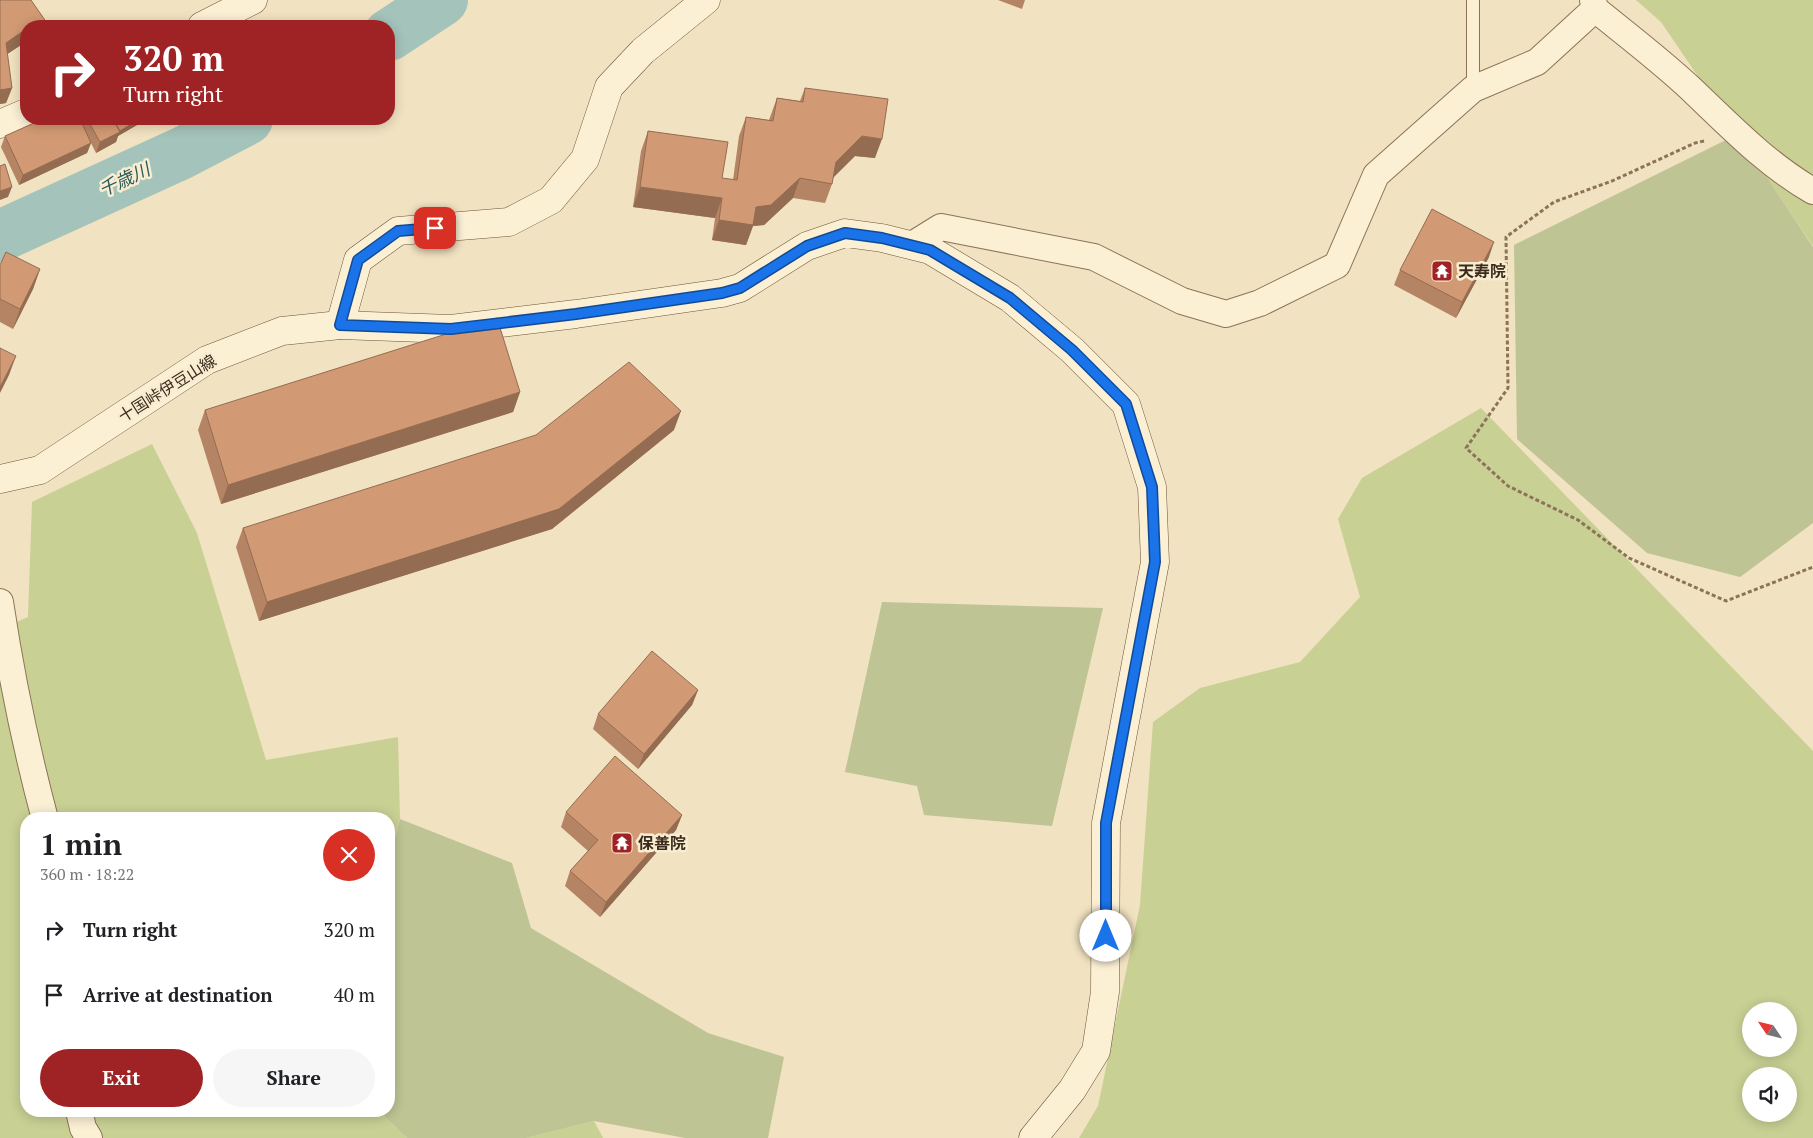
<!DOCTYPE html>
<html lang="en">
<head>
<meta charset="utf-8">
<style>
	body { margin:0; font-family:"PT Serif","Noto Sans JP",serif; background:#f6f6f6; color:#202124; height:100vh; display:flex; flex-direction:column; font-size:19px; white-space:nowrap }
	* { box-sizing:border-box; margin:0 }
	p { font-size:16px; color:#757577 }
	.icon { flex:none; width:28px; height:28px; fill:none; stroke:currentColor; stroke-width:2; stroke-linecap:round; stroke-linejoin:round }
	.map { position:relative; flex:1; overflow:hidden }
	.side { position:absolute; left:20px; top:812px; width:375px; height:305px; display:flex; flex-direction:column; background:#fff; border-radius:20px; box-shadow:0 2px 12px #0003 }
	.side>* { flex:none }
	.banner { position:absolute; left:20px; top:20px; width:375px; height:105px; border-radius:20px; box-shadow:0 2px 12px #0003; background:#9f2324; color:#fff; overflow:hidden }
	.needle { width:32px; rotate:305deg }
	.controls { position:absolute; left:1742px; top:1002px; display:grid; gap:10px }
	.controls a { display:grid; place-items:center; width:55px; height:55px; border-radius:50%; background:#fff; box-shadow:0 2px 12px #0003; font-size:25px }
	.pin { position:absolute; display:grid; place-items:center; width:42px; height:42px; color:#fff; margin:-21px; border-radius:10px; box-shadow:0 2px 8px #0006 }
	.me { position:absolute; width:55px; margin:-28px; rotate:0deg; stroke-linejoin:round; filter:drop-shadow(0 0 4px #0008) }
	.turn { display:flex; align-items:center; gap:18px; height:105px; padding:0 20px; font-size:22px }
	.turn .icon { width:65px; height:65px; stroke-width:2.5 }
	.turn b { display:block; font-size:35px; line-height:42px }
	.round { display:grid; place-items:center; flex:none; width:52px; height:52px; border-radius:26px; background:#f6f6f6 }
	.head { display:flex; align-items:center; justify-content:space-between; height:85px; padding:0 20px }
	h1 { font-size:30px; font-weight:800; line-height:38px }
	.action { display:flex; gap:10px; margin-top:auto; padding:10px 20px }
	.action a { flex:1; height:58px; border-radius:30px; background:#9f2324; color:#fff; font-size:20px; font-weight:800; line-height:58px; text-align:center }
	.action a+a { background:#f6f6f6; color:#202124 }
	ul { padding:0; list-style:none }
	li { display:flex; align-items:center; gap:15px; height:65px; padding:0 20px }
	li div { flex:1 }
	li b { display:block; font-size:19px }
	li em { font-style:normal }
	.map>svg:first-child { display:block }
</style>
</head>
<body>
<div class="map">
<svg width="1813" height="1138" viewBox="0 0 1813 1138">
	<rect width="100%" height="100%" fill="#f1e2c1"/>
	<g fill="#c9d094" fill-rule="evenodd">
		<path d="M1636,0H1813V246L1661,22Z"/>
		<path d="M1481,408L1813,751V1138H1079L1098,1106L1140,905L1153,722L1200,688L1300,662L1360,597L1338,519L1362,478ZM1751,1011H1789V1049H1751ZM1751,1076H1789V1114H1751Z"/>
		<path d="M152,444L197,533L266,760L398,737L400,819L389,864V819H26V1111H379L407,1138H0V629L28,617L32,502Z"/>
		<path d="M594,1121L603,1138H526Z"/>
	</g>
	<g fill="#bec494">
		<path d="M1738,134L1813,247V523L1740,577L1647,553L1517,439L1514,245Z"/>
		<path d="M882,602L1103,608L1052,826L924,815L917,786L845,772Z"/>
		<path d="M400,819L512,863L531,928L708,1033L784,1057L768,1138H685L594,1121L526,1138H407L379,1111H389V864Z"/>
	</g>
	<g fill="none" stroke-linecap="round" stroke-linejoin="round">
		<g stroke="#a4c3ba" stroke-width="52">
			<path d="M389,35L442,0"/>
			<path d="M0,236L182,153L247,119"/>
		</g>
		<g stroke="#8c7357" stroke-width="14">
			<path id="lane" d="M1473,0V89"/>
		</g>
		<g stroke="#8c7357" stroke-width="28">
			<g id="street">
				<path d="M1593,0L1595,9C1627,35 1660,60 1690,88C1729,125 1766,164 1813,191"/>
				<path d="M912,245L941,227L1094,257L1182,301L1226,314L1260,303L1337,265L1376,175L1473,89L1537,62L1595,9"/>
				<path d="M0,602C11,675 26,748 45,819"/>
				<path d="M79,1111L83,1128L89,1138"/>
			</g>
		</g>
		<g stroke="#6d543a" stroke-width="29">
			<g id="secondary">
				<path d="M202,26L253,0"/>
				<path d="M0,124L26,113"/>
				<path d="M340,325L358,260L398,231L509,222L551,200L585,159L609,87L643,51L706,0"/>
				<path d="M0,479L40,470L207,360L282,331L340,325L451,329L576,314L722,293L740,288L807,246L845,233L882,238L930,250L1010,298L1072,350L1126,404L1152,487L1155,562L1106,823L1105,992L1096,1051L1072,1090L1033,1138"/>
			</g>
		</g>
		<path stroke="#8c7357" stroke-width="3" stroke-dasharray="4 2.5" stroke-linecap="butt" d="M1704,141L1695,143L1612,181L1554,202L1506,237L1508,388L1466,448L1508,486L1578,520L1629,558L1726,601L1813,567"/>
		<use href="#lane" stroke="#fbefd4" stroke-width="12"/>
		<use href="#street" stroke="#fbefd4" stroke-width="26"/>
		<use href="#secondary" stroke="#fbefd4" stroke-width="28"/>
	</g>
	<g fill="#b58464">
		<path d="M0,0L26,26V52L21,45L7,54L12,88L6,103L0,104Z"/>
		<path d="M998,0H1025L1022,9Z"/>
		<path d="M805,88L875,158L855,156L833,177L832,184L825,203L793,198L764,225L753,226L746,245L712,240L715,218L633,207L641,151L648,131L722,178L733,180L739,136L746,117L769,120L777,98L800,101Z"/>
		<path d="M43,119H138V120L137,125L118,136L116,142L96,153L91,143L87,153L19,185L1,147L5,136Z"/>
		<path d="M1489,257L1456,318L1394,285L1400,270Z"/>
		<path d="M0,265L40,269L33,289L13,329L0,322Z"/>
		<path d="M520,392L513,412L221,504L198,430L205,410Z"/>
		<path d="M674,430L552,529L259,621L236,547L243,528Z"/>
		<path d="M698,690L692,705L638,769L593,729L598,714Z"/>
		<path d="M566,812L682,815L676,830L600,917L565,886L570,871L588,851L561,827Z"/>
	</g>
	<g fill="#936c51">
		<path d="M26,29L21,45L0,59L6,43Z"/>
		<path d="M12,88L6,103L0,104V90Z"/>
		<path d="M138,120L137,125L118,136L116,142L96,153L100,142Z"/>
		<path d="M862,136L882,139L875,158L855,156L829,182L836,162Z"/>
		<path d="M91,143L87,153L19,185L23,175Z"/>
		<path d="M800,178L793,198L764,225L753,226L746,245L712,240L719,220Z"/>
		<path d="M12,187L8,197L0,200V191Z"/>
		<path d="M640,187L722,198L715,218L633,207Z"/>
		<path d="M1494,242L1489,257L1456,318L1462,302Z"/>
		<path d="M40,269L33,289L13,329L20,309Z"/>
		<path d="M16,356L9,375L0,393V387Z"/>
		<path d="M520,392L513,412L221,504L228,485Z"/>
		<path d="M681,411L674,430L552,529L259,621L267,602Z"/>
		<path d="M698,690L692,705L638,769L644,754Z"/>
		<path d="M682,815L676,830L600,917L606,902Z"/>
	</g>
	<g fill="#d29a74" stroke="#936c51">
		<path d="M0,0H31L49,26H26V29L6,43L12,88L0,90Z"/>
		<path d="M805,88L888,99L882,139L862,136L836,162L832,184L800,178L771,205L756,207L753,225L719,220L722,198L640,187L648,131L728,142L722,178L737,180L746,117L773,121L777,98L803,102Z"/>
		<path d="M43,119H80L91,143L23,175L5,136Z"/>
		<path d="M87,119H113L120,132L100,142Z"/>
		<path d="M113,119H138V120L120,131Z"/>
		<path d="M5,164L12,187L0,191V166Z"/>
		<path d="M1432,209L1494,242L1462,302L1400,270Z"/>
		<path d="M6,252L40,269L20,309L0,299V265Z"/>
		<path d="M497,318L520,392L228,485L205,410Z"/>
		<path d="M0,348L16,356L0,387Z"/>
		<path d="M629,362L681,411L559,509L267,602L243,528L536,435Z"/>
		<path d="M652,651L698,690L644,754L598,714Z"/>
		<path d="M615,756L682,815L606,902L570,871L598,840L566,812Z"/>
	</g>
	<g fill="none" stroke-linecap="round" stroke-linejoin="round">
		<g stroke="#114b97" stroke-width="12">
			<path id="route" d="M435,228L398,231L358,260L340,325L451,329L576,314L722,293L740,288L807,246L845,233L882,238L930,250L1010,298L1072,350L1126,404L1152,487L1155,562L1106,823V936"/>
		</g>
		<use href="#route" stroke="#1a73e8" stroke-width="9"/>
	</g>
	<defs>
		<g id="temple-square" transform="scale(1.125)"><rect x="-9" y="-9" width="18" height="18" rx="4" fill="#9f2324" stroke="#f8ecd1"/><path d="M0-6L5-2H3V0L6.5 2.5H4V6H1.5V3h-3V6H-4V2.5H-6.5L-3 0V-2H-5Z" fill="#fff"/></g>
	</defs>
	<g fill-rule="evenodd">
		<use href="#temple-square" x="1442" y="271"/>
		<use href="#temple-square" x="622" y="843"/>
	</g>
	<g text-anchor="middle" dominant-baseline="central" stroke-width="5" stroke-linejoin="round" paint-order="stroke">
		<g font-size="16" font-weight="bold" fill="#3a2b1c" stroke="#f8ecd1" text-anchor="start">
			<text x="1458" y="271">天寿院</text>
			<text x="638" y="843">保善院</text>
		</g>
		<g font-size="16" fill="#3a2b1c" stroke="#f8ecd1">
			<text transform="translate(167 388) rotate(-32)">十国峠伊豆山線</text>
		</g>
		<g font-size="18" font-style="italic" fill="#2a5b58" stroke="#f8ecd1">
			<text transform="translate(124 179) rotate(-25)">千歳川</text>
		</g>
	</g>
</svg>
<div class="controls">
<a><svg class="needle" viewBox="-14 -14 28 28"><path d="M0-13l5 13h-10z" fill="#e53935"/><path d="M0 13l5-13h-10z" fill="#757577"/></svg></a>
<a><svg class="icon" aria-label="sound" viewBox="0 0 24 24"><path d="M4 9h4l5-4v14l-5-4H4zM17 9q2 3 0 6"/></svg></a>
</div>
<div class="pin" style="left:435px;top:228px;background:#d93025"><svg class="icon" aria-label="arrive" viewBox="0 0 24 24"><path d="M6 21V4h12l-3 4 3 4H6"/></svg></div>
<svg class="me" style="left:1106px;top:936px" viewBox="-20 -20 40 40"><circle r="19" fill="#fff"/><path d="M0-13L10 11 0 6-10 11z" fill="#1a73e8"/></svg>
<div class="banner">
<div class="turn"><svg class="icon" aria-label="right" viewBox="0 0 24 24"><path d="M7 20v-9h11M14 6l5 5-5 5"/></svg><div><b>320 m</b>Turn right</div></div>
</div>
<section class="side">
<div class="head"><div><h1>1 min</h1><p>360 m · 18:22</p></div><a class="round" style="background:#d93025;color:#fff"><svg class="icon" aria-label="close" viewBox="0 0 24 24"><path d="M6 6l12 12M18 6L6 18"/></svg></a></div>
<ul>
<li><svg class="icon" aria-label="right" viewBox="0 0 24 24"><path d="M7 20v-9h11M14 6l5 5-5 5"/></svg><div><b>Turn right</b></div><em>320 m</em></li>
<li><svg class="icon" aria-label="arrive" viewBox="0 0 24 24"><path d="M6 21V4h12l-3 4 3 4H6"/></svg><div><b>Arrive at destination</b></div><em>40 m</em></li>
</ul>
<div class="action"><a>Exit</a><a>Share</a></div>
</section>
</div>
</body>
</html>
